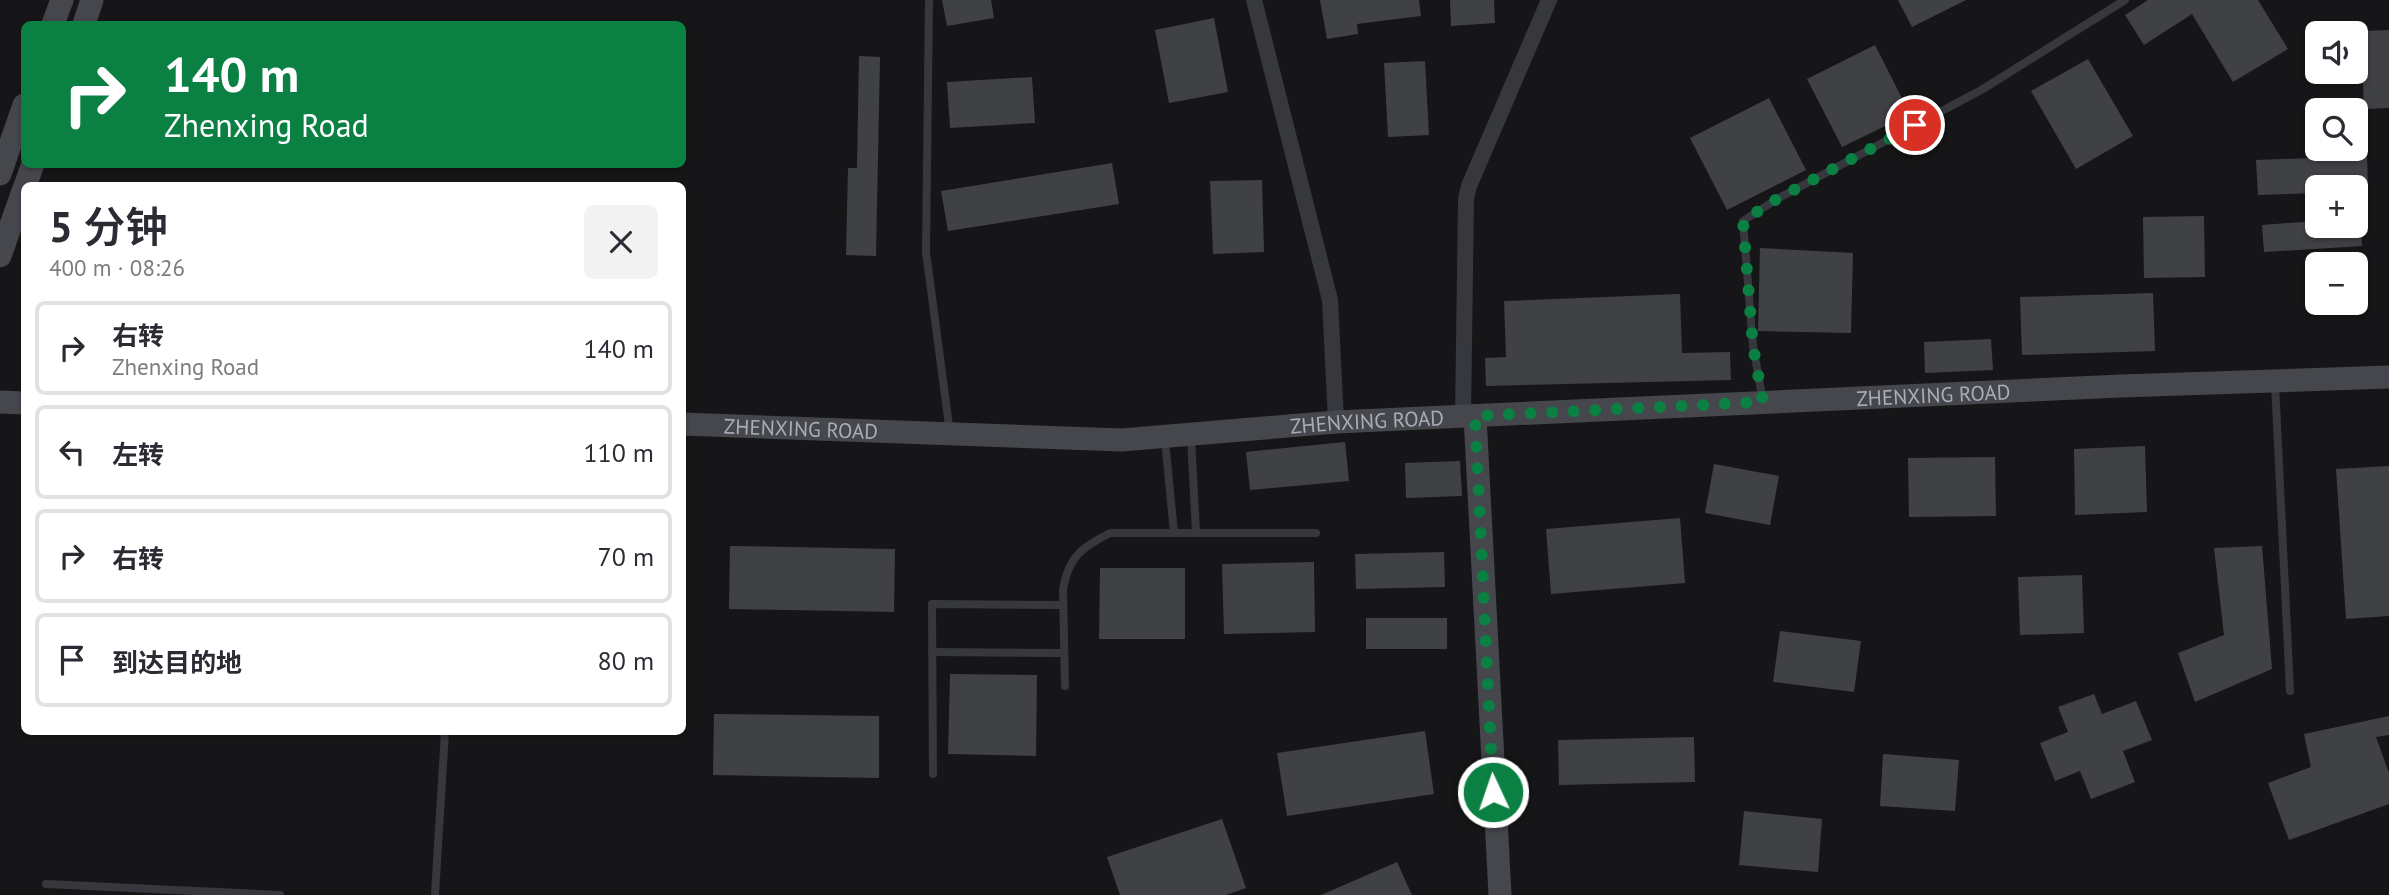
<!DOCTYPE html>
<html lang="zh">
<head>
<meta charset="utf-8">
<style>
	body { margin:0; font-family:"PT Sans","Noto Sans SC",sans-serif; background:#f2f2f3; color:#2b2b33; height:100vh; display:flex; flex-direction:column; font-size:26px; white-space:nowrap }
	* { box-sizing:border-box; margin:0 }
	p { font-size:23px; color:#7c7c81 }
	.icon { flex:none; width:38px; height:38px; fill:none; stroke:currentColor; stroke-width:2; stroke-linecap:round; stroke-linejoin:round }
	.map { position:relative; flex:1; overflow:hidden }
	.side { position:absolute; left:21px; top:182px; width:665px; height:553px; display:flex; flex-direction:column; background:#fff; border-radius:10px; box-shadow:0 2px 5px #0004 }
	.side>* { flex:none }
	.guide { position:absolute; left:21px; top:21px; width:665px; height:147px; border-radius:10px; box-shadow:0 2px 5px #0004; background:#0b8043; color:#fff; overflow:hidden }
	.fabs { position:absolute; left:2305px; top:21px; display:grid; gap:14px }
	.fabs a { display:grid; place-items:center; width:63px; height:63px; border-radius:10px; background:#fff; box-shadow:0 2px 5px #0004; font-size:35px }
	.pin { position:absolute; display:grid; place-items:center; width:60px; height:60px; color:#fff; margin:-30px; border:4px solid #fff; border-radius:50%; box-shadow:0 2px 7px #0007 }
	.me { position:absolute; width:77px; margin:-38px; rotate:357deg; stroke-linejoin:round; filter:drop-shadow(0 0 5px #0008) }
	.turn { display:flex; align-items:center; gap:24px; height:147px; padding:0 28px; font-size:32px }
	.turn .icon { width:91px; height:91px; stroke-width:2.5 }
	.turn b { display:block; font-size:49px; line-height:60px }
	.round { display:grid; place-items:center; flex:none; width:74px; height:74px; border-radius:10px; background:#f2f2f3 }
	.overview { display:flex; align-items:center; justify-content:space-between; height:119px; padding:0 28px }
	h1 { font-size:42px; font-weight:600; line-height:52px }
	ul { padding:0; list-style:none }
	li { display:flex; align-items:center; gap:21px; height:94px; margin:0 14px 10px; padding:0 14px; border:4px solid #e1e1e2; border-radius:10px }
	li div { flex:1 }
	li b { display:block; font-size:26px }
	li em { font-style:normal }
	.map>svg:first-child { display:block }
</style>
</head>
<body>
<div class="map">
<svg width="2389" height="895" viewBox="0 0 2389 895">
	<rect width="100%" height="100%" fill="#161618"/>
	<g fill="#404145">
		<path d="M942,0H991L994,18L947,26Z"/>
		<path d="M1320,0H1419L1421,16L1357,24L1358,34L1327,39Z"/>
		<path d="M1450,0H1494L1495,23L1451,26Z"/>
		<path d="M1898,0H1966L1912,27Z"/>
		<path d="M2148,0H2258L2288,49L2233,82L2192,14L2144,45L2125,15Z"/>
		<path d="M1214,18L1228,92L1169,103L1155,30Z"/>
		<path d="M2389,30V108L2364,109L2361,31Z"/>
		<path d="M1875,45L1910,114L1842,147L1807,79Z"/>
		<path d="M859,56L880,57L876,256L846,255L848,168H857Z"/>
		<path d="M2088,59L2133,136L2076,169L2031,91Z"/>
		<path d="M1425,61L1429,135L1388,137L1384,63Z"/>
		<path d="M1032,77L1035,123L950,128L947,82Z"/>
		<path d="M1769,98L1806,170L1727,210L1690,138Z"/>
		<path d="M2367,156L2368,187H2317V193L2258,195L2256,160Z"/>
		<path d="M1112,163L1119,204L948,231L941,191Z"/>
		<path d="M1262,180L1264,252L1213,254L1210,181Z"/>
		<path d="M2204,216L2205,277L2144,278L2143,217Z"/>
		<path d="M2317,221V226H2361L2362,246L2264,252L2262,225Z"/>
		<path d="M1760,248L1853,253L1851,333L1758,331Z"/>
		<path d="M2153,293L2155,351L2022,355L2020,297Z"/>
		<path d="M1680,294L1682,353L1730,352L1731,380L1486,386L1485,358L1506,357L1504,301Z"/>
		<path d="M1991,339L1993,370L1925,373L1924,342Z"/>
		<path d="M1345,442L1349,481L1250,490L1246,452Z"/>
		<path d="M2145,446L2147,512L2075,515L2074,449Z"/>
		<path d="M1995,457L1996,516L1909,517L1908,458Z"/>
		<path d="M1460,461L1462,496L1406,498L1405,463Z"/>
		<path d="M1714,464L1779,476L1770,525L1705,513Z"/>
		<path d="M2389,466V616L2346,619L2336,469Z"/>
		<path d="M1680,518L1685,583L1551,594L1546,529Z"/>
		<path d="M730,546L895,549L894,612L729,609Z"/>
		<path d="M2262,546L2272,669L2195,702L2178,653L2224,635L2214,548Z"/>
		<path d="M1444,552L1445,587L1356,589L1355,554Z"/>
		<path d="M1314,562L1315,632L1224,634L1222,564Z"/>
		<path d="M1100,568H1185V639H1099Z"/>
		<path d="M2082,575L2084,633L2020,635L2018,577Z"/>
		<rect x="1366" y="618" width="81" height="31"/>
		<path d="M1780,631L1861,641L1854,692L1773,682Z"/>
		<path d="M950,674L1037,675L1036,756L948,754Z"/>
		<path d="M2094,694L2102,714L2136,701L2152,740L2123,751L2135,782L2091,799L2080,771L2055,781L2040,743L2068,732L2058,707Z"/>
		<path d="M714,714L879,716V778L713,775Z"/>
		<path d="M2389,716V735L2376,737L2389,773V804L2289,840L2268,783L2311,767L2304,734Z"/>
		<path d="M1425,731L1434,794L1287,816L1277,753Z"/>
		<path d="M1694,737L1695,782L1559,785L1558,740Z"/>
		<path d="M1883,754L1959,760L1955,811L1880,806Z"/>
		<path d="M1744,811L1822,819L1818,872L1739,865Z"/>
		<path d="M1222,819L1246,888L1226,895H1120L1107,857Z"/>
		<path d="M1397,862L1412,895H1321Z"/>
	</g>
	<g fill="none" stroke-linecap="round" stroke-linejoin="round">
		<g stroke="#37383d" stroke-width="8">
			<path d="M929,0L926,252L950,433"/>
			<path d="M2275,383L2290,691"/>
			<path d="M1763,401L1753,346L1743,221L1777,199L1983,89L2125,0"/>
			<path d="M1191,438L1196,533"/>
			<path d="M1165,440L1174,533"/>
			<path d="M932,652L1064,653"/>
			<path d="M1065,686L1063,590C1068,557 1082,547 1110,533H1316"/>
			<path d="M933,774L932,604L1063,605"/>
			<path d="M46,884L280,895"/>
			<path d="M435,895L445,732"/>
		</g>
		<g stroke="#37383d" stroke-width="16">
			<path d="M1254,0L1330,300L1336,422"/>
			<path d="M1463,417L1466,199L1469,186L1549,0"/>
		</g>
		<g stroke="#45474c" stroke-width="23">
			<path d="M53,24L62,0"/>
			<path d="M84,24L92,0"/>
			<path d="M0,174L24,105"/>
			<path d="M25,186L33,164"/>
			<path d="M0,256L24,188"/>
			<path d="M0,402L24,403"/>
			<path d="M1475,416L1500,895"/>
			<path id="s1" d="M682,424L1122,440L1336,422L2121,386L2389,377"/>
		</g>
	</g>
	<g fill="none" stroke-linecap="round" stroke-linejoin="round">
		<path stroke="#0b8043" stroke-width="12" stroke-dasharray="0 21.6" d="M1493,792L1475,416L1763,402L1753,346L1743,221L1777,199L1915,125"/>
	</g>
	<g text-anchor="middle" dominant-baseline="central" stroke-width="5" stroke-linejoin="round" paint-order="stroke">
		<g font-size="21" fill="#a9adb7" stroke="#111113">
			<text stroke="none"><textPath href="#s1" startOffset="1253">ZHENXING ROAD</textPath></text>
			<text stroke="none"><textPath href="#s1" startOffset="686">ZHENXING ROAD</textPath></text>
			<text stroke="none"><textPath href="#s1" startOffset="119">ZHENXING ROAD</textPath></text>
		</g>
	</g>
</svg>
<div class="fabs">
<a><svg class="icon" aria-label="sound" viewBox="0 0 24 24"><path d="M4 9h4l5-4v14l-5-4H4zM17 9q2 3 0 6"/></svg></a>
<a><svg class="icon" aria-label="search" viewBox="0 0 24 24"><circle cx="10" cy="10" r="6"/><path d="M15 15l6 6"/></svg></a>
<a>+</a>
<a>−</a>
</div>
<div class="pin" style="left:1915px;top:125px;background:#d93025"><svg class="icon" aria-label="arrive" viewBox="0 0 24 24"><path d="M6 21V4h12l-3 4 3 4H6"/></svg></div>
<svg class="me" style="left:1493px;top:792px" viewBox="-20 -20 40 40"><circle r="17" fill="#0b8043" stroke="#fff" stroke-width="3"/><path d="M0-11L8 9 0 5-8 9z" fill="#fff"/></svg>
<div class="guide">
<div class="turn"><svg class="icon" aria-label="right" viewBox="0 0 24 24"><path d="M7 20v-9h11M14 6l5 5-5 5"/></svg><div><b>140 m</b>Zhenxing Road</div></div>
</div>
<section class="side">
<div class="overview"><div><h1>5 分钟</h1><p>400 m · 08:26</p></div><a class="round"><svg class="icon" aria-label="close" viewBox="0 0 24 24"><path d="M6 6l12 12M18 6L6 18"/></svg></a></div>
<ul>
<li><svg class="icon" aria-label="right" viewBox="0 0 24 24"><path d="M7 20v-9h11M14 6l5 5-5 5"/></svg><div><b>右转</b><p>Zhenxing Road</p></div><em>140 m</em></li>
<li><svg class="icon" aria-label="left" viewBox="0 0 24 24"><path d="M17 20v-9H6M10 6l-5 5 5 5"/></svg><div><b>左转</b></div><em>110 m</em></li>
<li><svg class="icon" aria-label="right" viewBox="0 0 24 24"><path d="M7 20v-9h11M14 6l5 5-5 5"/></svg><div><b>右转</b></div><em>70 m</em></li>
<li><svg class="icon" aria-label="arrive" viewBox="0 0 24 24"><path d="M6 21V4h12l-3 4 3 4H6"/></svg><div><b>到达目的地</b></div><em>80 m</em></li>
</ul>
</section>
</div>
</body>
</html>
